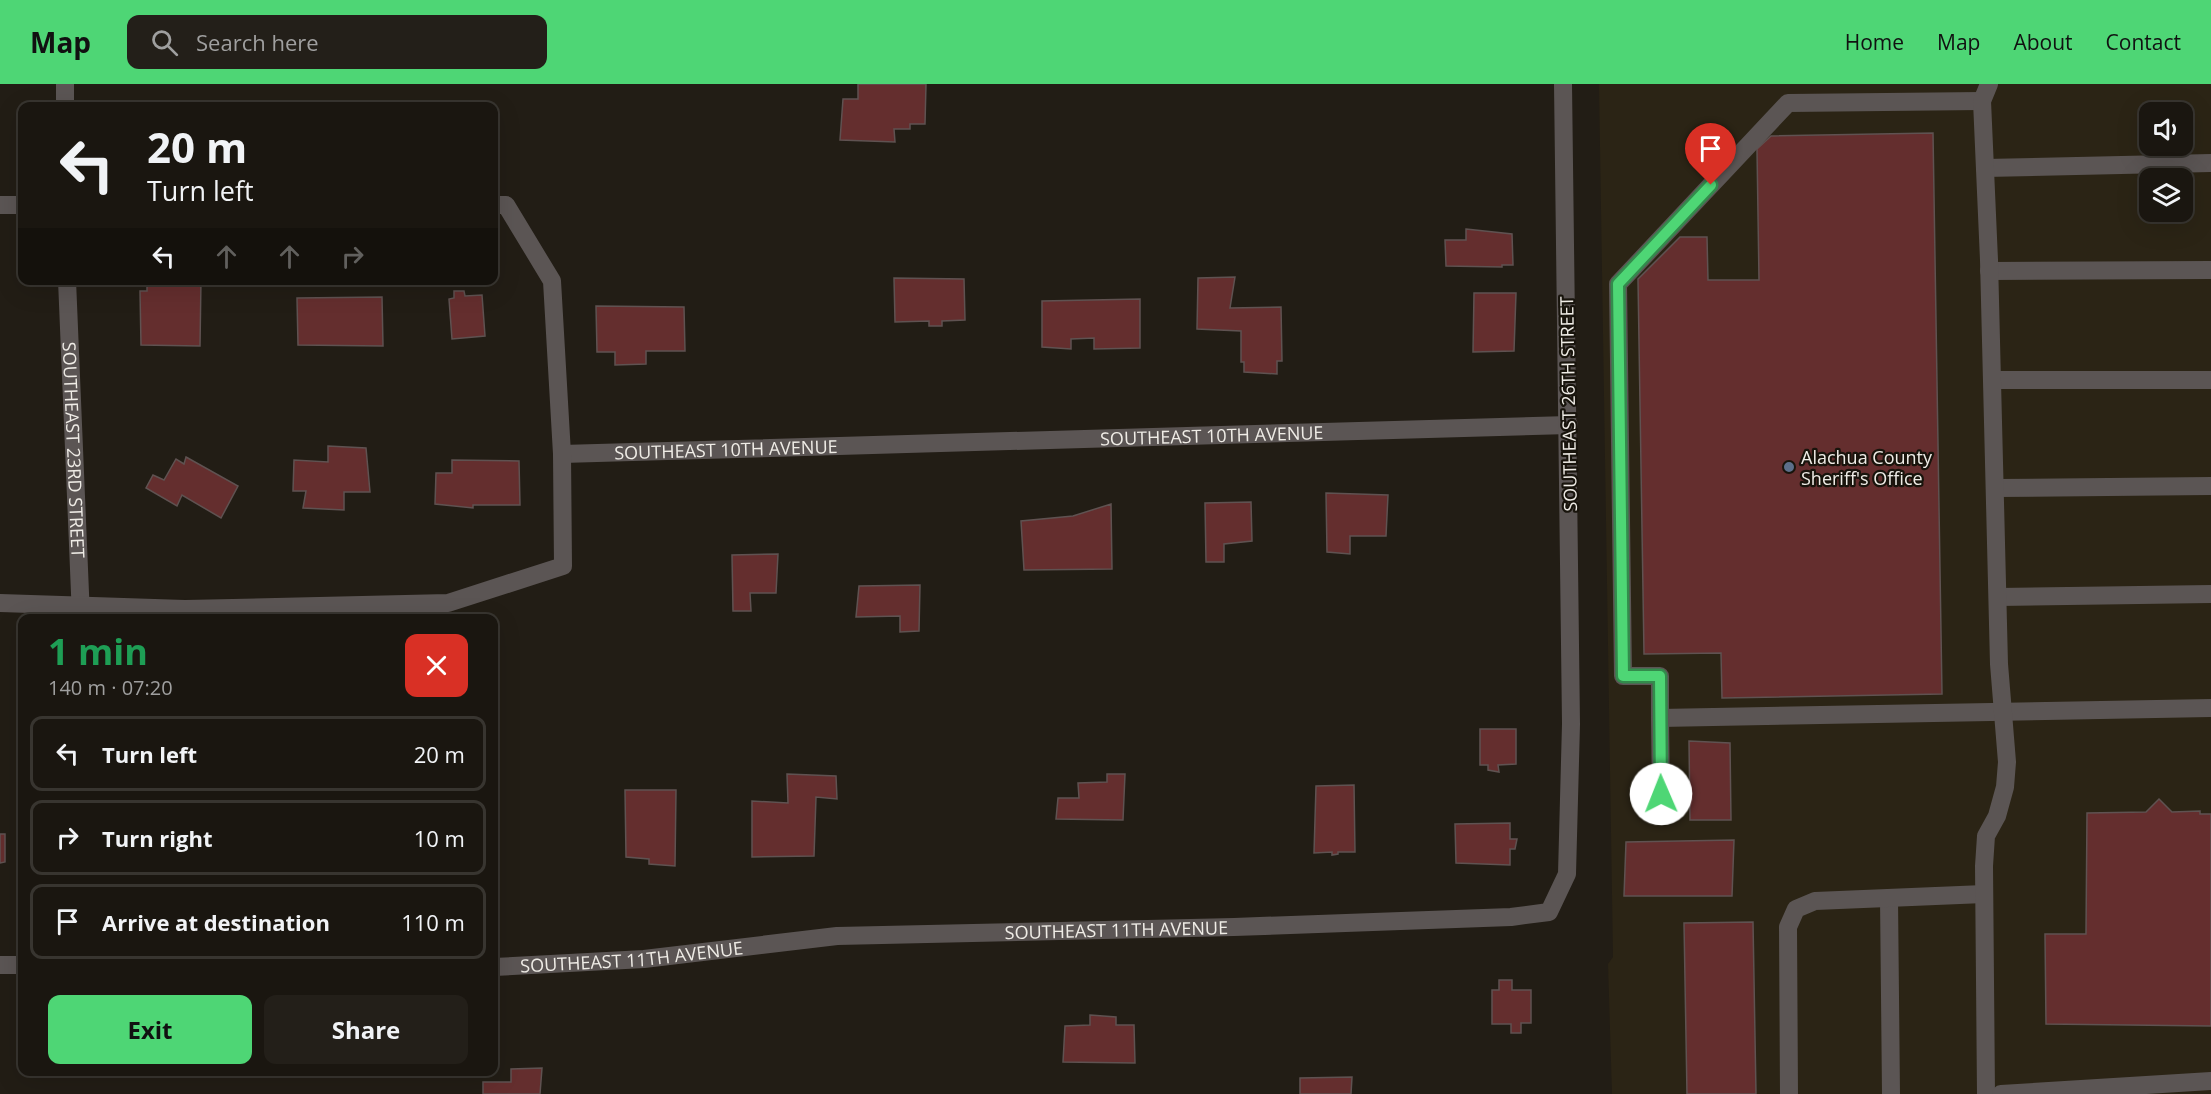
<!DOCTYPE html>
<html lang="en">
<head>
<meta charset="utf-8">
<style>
	body { margin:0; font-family:"Open Sans",sans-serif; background:#231f19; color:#f1f3f6; height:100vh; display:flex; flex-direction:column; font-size:22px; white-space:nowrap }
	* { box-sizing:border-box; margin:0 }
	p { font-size:20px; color:#9f9f9f }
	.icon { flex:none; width:33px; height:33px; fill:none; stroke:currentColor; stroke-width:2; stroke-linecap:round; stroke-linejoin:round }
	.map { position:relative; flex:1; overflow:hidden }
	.details { position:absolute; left:18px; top:530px; width:480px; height:462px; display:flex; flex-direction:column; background:#1a1610; border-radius:12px; box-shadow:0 6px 24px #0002,0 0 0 2px #383530 }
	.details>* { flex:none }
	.guide { position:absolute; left:18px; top:18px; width:480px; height:183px; border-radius:12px; box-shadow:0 6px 24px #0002,0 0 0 2px #383530; background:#1a1610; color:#f1f3f6; overflow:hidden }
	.fabs { position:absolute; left:2139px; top:18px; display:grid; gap:12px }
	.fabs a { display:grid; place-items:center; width:54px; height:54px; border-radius:12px; background:#1a1610; box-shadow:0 6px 24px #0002,0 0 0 2px #383530; font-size:30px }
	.pin { position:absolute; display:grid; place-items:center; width:51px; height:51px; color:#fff; margin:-62px -26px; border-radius:50% 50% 50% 0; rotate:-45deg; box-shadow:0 0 6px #0007 }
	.pin .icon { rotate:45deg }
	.me { position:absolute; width:66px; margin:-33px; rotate:359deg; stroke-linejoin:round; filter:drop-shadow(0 0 4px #0008) }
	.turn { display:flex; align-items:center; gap:21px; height:126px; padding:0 30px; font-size:27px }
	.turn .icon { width:78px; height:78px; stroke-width:2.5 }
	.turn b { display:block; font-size:42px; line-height:51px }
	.lanes { display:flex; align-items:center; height:57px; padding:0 30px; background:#0003; justify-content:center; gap:30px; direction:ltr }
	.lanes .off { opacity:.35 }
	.round { display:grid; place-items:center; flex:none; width:63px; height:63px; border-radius:12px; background:#231f19 }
	.summary { display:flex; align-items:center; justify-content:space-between; height:102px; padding:0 30px }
	h1 { font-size:36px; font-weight:700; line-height:45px; color:#1e9e55 }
	.button { display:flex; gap:12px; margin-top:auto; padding:12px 30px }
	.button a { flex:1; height:69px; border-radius:12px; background:#4ed675; color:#111; font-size:24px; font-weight:700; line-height:69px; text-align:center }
	.button a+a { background:#231f19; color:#f1f3f6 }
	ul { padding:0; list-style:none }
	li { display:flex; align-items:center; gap:18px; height:75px; margin:0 12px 9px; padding:0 18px; border:3px solid #383530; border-radius:12px }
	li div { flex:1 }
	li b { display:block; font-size:22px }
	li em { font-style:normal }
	header { display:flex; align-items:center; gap:36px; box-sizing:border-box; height:84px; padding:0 30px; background:#4ed675; color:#111 }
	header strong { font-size:28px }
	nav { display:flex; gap:33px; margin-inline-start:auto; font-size:21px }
	.search { width:420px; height:54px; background:#231f19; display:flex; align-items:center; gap:15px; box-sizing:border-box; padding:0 21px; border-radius:12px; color:#9f9f9f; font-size:22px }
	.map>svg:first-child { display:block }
</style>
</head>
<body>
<header>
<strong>Map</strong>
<div class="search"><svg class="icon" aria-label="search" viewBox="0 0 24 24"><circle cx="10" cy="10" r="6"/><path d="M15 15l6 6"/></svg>Search here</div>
<nav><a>Home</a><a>Map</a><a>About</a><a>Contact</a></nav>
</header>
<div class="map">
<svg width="2211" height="1010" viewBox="0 0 2211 1010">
	<rect width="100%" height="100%" fill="#221d15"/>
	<path fill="#2b2415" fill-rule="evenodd" d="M1599,0H2211V1010H1612L1608,880L1613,873ZM2150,28H2182V62H2150ZM2150,94H2182V128H2150Z"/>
	<g fill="#642e2e" stroke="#5f5251" stroke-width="1.5">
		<path d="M858,0H926L925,40H910V45H894L895,58L840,56L843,15H858Z"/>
		<path d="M1933,49L1942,610L1722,614L1721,569L1644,570L1638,195L1680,153H1707L1708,196H1759L1757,65L1771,52Z"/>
		<path d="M1466,145L1512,150L1513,181H1502V183L1446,182L1445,156H1466Z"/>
		<path d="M1235,193L1230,224L1281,223L1282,277H1277V290L1244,288V278H1241V247L1197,245L1198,194Z"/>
		<path d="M894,194L964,195L965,236L942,237V242H929V237L895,238Z"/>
		<path d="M147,196H201L200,262L141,261L140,207H147Z"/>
		<path d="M454,207H464L465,212L482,211L485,252L452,255L449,215L454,214Z"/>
		<path d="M1474,209H1516L1514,267L1473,268Z"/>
		<path d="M382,213L383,262L298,261L297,214Z"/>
		<path d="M1140,215V264L1094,265V254L1071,255V265L1042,263V217Z"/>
		<path d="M596,222L684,223L685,267H646V280L615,281V268H597Z"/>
		<path d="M328,362L366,364L370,408H344V426L303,424L306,407H293L294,376L328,378Z"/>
		<path d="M186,373L238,402L221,434L182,411L177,422L146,404L153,391L164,396L176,375L184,380Z"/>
		<path d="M452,376L519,377L520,421H473V424L435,420L436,389H452Z"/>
		<path d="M1326,409L1388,411L1386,452H1350V470L1327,468Z"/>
		<path d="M1251,418L1252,457L1224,460V478H1206L1205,419Z"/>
		<path d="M1111,420L1112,485L1024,486L1021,437L1073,432Z"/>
		<path d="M778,470L776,509H750L751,527H733L732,471Z"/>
		<path d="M920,501L919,547L900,548V532L856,533L859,502Z"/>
		<path d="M1480,645H1516V680L1498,681L1499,688L1488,686V681H1480Z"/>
		<path d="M1689,657L1730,659L1731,736H1690Z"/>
		<path d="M787,690L836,692L837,715L816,713L814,772L752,773V717L788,719Z"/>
		<path d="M1107,690H1125L1123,736L1056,735L1058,714H1079L1078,699L1107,698Z"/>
		<path d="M1354,701L1355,768H1338V770L1332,771V768L1314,769L1316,702Z"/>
		<path d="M625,706H676L675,782L649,780V775L626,773Z"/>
		<path d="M2159,715L2172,728L2200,727V730H2211V942L2046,940L2045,850H2086L2087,729L2146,728Z"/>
		<path d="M1510,739V755H1517L1515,765H1510V781L1456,779L1455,740Z"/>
		<path d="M0,750H5V778L0,779Z"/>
		<path d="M1734,756L1732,812H1624L1626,758Z"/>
		<path d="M1753,838L1756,1010H1687L1684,839Z"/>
		<path d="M1499,896H1512V906H1531V939H1521V949H1511V940H1492V906H1499Z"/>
		<path d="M1090,931L1116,933V941H1134L1135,979L1063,978L1065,942L1090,941Z"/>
		<path d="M542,984L540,1010H483V998H511V985Z"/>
		<path d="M1352,993L1351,1010H1300V994Z"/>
	</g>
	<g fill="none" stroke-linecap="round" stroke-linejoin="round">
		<g stroke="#5b5554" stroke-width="18">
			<path d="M65,0V22"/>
			<path d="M1982,17L1788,19L1618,200L1623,592H1660V634L2211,624"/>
			<path d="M1985,84L2211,79"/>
			<path d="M0,121H22"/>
			<path d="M1989,187L2211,186"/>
			<path id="s1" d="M67,196L81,533"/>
			<path d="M1993,296H2211"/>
			<path id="s2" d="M562,370L1569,341"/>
			<path d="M1996,404L2211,402"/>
			<path d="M1998,513L2211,510"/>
			<path d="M0,519L185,525L448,519L563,482L562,370L552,197L506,121H494"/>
			<path d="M1660,634L1661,710"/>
			<path d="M1889,814L1891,1010"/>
			<path d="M0,881H22"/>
			<path id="s3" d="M494,883L644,875L837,852L1234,843L1511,833L1549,828L1567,790L1571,640L1563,0"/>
			<path d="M1789,1010L1788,843L1796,825L1815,817L1984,810"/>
			<path d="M1986,1010L1984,782L1986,752L1997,732L2005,703L2007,678L1999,580L1989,176L1982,17L1989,0"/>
			<path d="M2001,1010L2211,997"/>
		</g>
	</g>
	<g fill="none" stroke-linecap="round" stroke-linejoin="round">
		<g stroke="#338b4c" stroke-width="15">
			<path id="route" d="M1661,710L1660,592H1623L1618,200L1711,101"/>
		</g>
		<use href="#route" stroke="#4ed675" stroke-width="10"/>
	</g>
	<circle fill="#5c6f8a" stroke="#18140c" stroke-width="2" cx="1789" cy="383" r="6"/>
	<g text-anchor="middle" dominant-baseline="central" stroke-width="4.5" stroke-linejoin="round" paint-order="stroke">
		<g font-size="18" fill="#efece6" stroke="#18140c">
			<text transform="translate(1568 320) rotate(-91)">SOUTHEAST 26TH STREET</text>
			<text stroke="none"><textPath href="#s2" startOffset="650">SOUTHEAST 10TH AVENUE</textPath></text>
			<text stroke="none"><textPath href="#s1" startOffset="170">SOUTHEAST 23RD STREET</textPath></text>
			<text stroke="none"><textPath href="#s2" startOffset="164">SOUTHEAST 10TH AVENUE</textPath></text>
			<text stroke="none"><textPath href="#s3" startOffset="624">SOUTHEAST 11TH AVENUE</textPath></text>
			<text stroke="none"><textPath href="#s3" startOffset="138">SOUTHEAST 11TH AVENUE</textPath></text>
		</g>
		<g font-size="18" fill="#efece6" stroke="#18140c" text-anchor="start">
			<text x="1801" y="373">Alachua County<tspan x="1801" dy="21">Sheriff's Office</tspan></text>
		</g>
	</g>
</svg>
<div class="fabs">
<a><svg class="icon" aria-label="sound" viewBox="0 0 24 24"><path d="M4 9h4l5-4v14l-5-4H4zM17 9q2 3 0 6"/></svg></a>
<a><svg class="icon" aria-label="layers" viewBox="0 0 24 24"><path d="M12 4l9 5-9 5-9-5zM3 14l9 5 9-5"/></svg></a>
</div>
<div class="pin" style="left:1711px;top:101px;background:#d93025"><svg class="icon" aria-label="arrive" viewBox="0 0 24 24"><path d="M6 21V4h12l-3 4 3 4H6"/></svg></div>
<svg class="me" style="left:1661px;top:710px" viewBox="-20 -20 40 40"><circle r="19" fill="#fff"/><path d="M0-13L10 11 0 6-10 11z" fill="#4ed675"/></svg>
<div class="guide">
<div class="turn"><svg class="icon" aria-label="left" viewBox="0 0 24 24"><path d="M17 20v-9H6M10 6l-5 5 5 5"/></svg><div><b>20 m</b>Turn left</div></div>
<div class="lanes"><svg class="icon" aria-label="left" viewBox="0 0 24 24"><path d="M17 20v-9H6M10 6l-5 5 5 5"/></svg><svg class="icon off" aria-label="ahead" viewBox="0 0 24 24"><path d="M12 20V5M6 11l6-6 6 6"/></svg><svg class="icon off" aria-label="ahead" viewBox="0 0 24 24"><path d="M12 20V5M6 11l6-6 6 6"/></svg><svg class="icon off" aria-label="right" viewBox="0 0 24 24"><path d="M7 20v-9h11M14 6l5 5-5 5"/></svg></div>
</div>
<section class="details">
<div class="summary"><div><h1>1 min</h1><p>140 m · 07:20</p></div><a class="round" style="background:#d93025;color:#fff"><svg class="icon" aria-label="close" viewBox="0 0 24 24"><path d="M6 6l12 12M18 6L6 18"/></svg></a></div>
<ul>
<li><svg class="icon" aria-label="left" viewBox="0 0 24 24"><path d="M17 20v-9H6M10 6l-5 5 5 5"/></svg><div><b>Turn left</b></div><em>20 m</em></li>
<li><svg class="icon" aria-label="right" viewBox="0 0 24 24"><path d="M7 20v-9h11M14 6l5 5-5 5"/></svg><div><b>Turn right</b></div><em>10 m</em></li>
<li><svg class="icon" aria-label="arrive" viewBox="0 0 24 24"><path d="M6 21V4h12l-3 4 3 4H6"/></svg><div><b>Arrive at destination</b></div><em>110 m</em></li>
</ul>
<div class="button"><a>Exit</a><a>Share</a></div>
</section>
</div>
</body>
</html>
